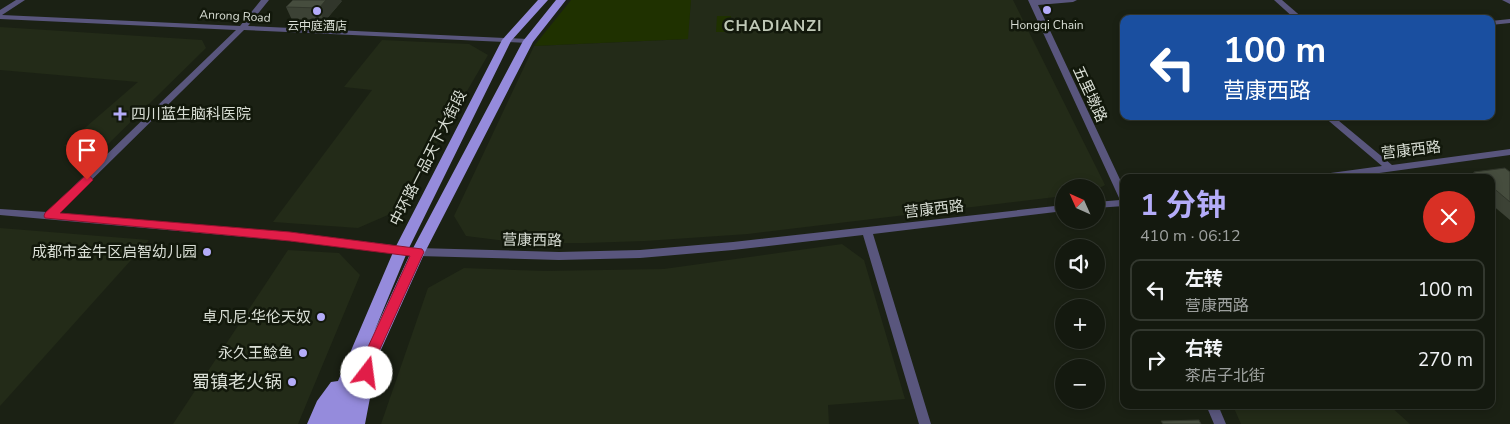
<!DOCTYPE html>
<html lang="zh">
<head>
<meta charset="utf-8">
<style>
	body { margin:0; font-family:"Nunito Sans","Noto Sans SC",sans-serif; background:#21261d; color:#f1f3f6; height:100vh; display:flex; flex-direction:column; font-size:19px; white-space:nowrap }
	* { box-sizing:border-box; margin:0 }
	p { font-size:16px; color:#9da09e }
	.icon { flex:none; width:28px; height:28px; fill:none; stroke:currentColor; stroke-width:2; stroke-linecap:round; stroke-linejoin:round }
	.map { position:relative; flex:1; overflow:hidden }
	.details { position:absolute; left:1120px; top:174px; width:375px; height:235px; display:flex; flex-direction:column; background:#14190f; border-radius:10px; box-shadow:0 2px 8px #0003,0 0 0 1px #33382f }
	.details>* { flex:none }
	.guide { position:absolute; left:1120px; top:15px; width:375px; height:105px; border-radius:10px; box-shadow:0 2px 8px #0003,0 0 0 1px #33382f; background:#1a4fa0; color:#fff; overflow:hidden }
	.needle { width:32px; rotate:315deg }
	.fabs { position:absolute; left:1055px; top:179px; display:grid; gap:10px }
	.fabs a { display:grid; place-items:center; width:50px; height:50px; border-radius:50%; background:#14190f; box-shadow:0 2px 8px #0003,0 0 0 1px #33382f; font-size:25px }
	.pin { position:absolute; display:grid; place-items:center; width:42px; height:42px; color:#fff; margin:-51px -21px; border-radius:50% 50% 50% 0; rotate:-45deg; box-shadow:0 0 5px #0007 }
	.pin .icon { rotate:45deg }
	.me { position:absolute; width:55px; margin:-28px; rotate:15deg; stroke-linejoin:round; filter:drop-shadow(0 0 4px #0008) }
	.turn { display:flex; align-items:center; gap:18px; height:105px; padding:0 20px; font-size:22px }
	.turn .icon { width:65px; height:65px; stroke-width:2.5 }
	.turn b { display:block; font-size:35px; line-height:42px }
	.round { display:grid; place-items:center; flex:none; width:52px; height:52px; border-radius:26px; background:#21261d }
	.headline { display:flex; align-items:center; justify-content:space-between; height:85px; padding:0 20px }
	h1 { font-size:30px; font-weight:700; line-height:38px; color:#b4acf9 }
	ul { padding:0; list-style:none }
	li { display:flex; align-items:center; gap:15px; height:62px; margin:0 10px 8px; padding:0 10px; border:2px solid #33382f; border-radius:10px }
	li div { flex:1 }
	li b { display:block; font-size:19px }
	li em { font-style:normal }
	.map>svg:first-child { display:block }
</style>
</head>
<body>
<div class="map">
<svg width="1510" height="424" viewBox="0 0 1510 424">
	<rect width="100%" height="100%" fill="#1b2114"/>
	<g fill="#232b18">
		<path d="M691,0H1013L1105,185L1096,190V188H1064V196L748,234L645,241L585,243H522L466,236L454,216L534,46L687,39Z"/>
		<path d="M0,27L202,40L206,48L103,149L64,146L138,82L0,70Z"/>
		<path d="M382,40L469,44L488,55L397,211L358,228L273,222L372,90L344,87Z"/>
		<path d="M0,228L149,240L0,406Z"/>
		<path d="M842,244L864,260L905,399L828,405L829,424H381L428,288L464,268L545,271L664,269Z"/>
		<path d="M288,250L339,253L360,275L298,424H173Z"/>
		<path d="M1389,405L1410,424H1241L1233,406Z"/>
	</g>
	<g fill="#1f3100">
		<path d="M571,0H691L688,39L534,46Z"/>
		<path d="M717,16H731L730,32H716Z"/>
	</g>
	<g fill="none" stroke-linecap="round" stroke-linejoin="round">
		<g fill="#59567d" fill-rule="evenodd">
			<path d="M16,0H25L2,15L240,26L261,0H269L248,26L528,39L532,41L528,43L244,30L58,213L290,233L418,248L559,252L640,250L733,242L1064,205V211L873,234L931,424H919L863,235L733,250L640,258L559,260L418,256L290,241L0,215V209L47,212L236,30L0,19V10Z"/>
			<path d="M1028,0H1077L1073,2L1038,5L1124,188V206L1096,208V202L1120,200Z"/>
			<path d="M1274,0H1282L1304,19H1295Z"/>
			<path d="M1502,0H1510V4Z"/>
			<path d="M1510,19V23L1491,25V21Z"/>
			<path d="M1323,116H1333L1392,165L1510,149V155L1343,178H1312L1316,175L1382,166Z"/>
			<path d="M1206,405H1218L1226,424H1214Z"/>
		</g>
		<path fill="#958bdc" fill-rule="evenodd" d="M538,0H548L511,41L408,250L374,332L411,252L523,41L556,0H566L533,42L425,252L371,372L374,377L365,424H307L317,401L331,382L338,381L394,250L502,40Z"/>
	</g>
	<g fill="#3c4235">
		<path d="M342,1L324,22L292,20L286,7Z"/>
		<path d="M1474,172H1510V220L1491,204V178H1469Z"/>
	</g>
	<path fill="#31362b" d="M326,0H341L342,1L324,22L319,8Z"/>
	<g fill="#464d3e" stroke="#31362b">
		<path d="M293,0H326L319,8L286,7Z"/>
		<path d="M1505,168L1510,172V202L1491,186V178H1481L1474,172Z"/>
		<path d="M1199,420L1201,424H1163L1161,421Z"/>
	</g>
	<path fill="#e11d48" stroke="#92132f" d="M87,176L91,177L93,180L60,213L290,232L422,249L424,252L375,360L372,377L367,379L362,377L360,373L362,360L410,256L290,241L45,218L44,216L45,213L84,177Z"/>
	<g fill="#b4acf9" stroke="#12180b" stroke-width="2">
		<circle cx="1047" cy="10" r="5"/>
		<circle cx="317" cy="11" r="5"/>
		<path d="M117.5 106.5h5v5h5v5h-5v5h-5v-5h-5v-5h5z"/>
		<circle cx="207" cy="252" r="5"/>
		<circle cx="321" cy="317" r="5"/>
		<circle cx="303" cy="353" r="5"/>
		<circle cx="292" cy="382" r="5"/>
	</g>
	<g text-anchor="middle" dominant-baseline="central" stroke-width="5" stroke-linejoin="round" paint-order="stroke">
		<g font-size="12" fill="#d9ded5" stroke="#12180b">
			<text transform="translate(235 16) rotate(3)">Anrong Road</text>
		</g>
		<g font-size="12" fill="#d9ded5" stroke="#12180b">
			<text x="1047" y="25">Hongqi Chain</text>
			<text x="317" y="26">云中庭酒店</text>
		</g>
		<g font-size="15" fill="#d9ded5" stroke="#12180b">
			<text transform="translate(1090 94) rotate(65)">五里墩路</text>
			<text transform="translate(1411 150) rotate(-7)">营康西路</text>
			<text transform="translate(428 158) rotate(-63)">中环路一品天下大街段</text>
			<text transform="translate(934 209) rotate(-7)">营康西路</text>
			<text transform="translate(532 240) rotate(1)">营康西路</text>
		</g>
		<g font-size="15" fill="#d9ded5" stroke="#12180b" text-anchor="end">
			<text x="131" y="114" text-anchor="start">四川蓝生脑科医院</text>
			<text x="197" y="252">成都市金牛区启智幼儿园</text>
			<text x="311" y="317">卓凡尼·华伦天奴</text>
			<text x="293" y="353">永久王鲶鱼</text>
		</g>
		<g font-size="16" font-weight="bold" letter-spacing="1" fill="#bfc8b6" stroke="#12180b">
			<text x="773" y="26">CHADIANZI</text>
		</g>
		<g font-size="18" fill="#d9ded5" stroke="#12180b" text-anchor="end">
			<text x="282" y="382">蜀镇老火锅</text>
		</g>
	</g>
</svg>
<div class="fabs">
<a><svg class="needle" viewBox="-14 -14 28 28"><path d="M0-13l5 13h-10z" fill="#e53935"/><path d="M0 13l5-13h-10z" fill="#9da09e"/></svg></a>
<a><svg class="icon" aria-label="sound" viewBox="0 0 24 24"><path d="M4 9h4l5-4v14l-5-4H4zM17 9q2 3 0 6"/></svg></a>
<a>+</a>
<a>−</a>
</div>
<div class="pin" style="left:87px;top:180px;background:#d93025"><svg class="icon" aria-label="arrive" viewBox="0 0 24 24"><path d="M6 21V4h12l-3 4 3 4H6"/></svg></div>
<svg class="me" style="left:367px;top:373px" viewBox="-20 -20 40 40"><circle r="19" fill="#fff"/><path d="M0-13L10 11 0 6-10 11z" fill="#e11d48"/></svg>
<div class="guide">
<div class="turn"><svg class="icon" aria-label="left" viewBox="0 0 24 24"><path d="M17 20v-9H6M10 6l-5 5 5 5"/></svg><div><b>100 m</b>营康西路</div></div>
</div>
<section class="details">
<div class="headline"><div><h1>1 分钟</h1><p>410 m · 06:12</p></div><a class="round" style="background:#d93025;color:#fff"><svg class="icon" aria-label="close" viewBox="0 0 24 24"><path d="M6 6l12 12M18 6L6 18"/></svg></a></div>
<ul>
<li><svg class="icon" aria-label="left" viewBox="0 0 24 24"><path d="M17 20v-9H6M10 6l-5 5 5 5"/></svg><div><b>左转</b><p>营康西路</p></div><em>100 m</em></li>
<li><svg class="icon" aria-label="right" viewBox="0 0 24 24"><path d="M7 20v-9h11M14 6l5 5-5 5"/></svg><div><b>右转</b><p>茶店子北街</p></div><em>270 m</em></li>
</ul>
</section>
</div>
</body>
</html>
